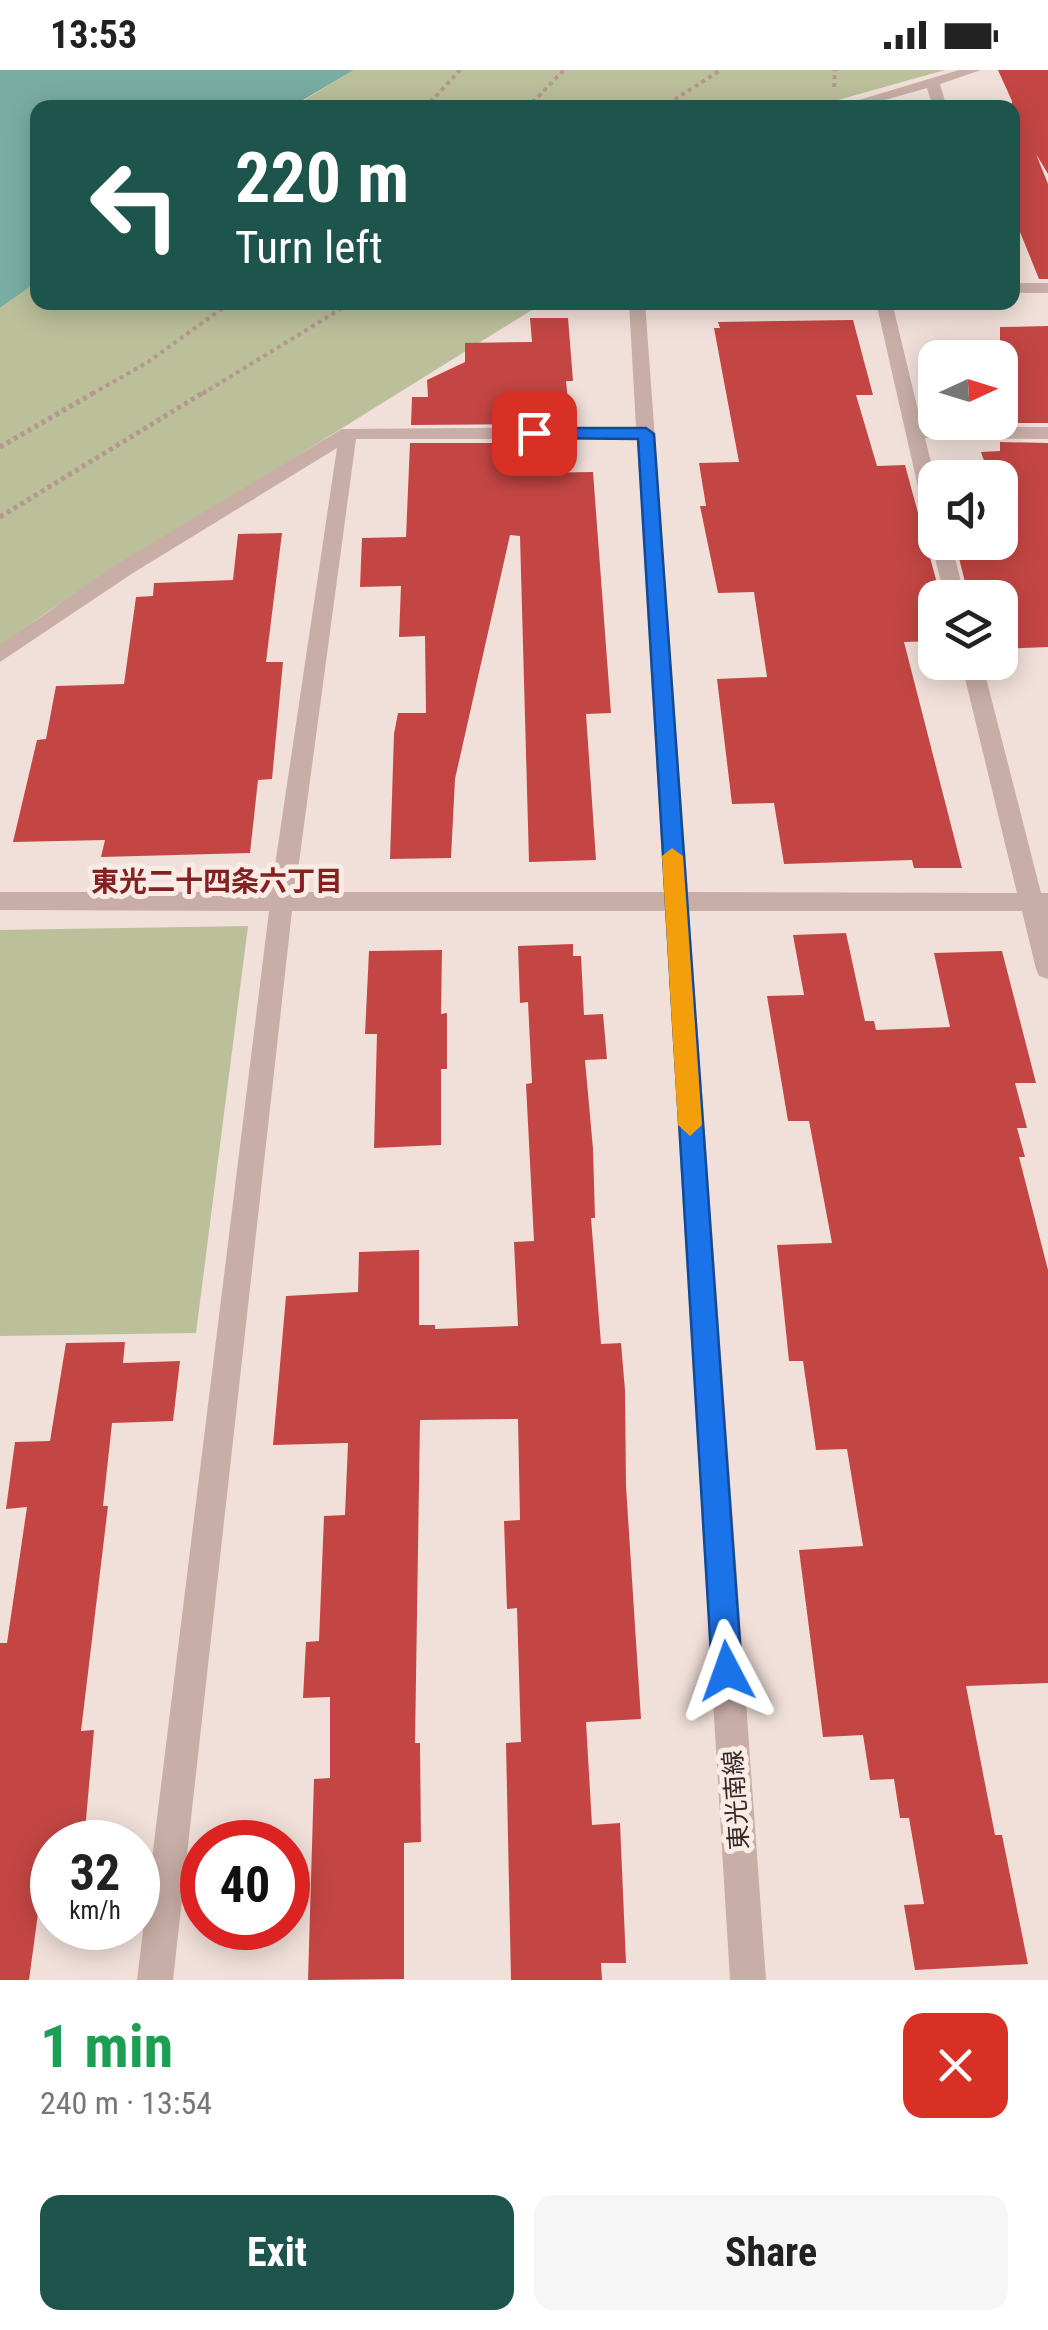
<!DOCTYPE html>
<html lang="en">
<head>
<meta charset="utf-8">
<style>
	body { margin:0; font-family:"Roboto Condensed","Noto Sans JP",sans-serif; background:#f6f6f6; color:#222; height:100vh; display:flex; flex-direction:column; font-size:38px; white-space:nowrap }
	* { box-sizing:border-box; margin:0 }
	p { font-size:32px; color:#767676 }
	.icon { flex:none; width:55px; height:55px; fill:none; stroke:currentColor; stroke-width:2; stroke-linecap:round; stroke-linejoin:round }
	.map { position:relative; height:1910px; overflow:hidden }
	.drawer { display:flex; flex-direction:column; background:#fff; flex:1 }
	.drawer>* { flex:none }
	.top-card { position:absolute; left:30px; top:30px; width:990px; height:210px; border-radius:20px; box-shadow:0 5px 25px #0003; background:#1d554c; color:#fff; overflow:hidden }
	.needle { width:65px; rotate:86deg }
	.tools { position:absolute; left:918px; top:270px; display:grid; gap:20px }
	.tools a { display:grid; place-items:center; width:100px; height:100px; border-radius:20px; background:#fff; box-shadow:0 5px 25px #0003; font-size:50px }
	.speed { position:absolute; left:30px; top:1750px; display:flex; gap:20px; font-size:50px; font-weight:700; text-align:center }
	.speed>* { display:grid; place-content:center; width:130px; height:130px; border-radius:50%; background:#fff; box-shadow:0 5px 25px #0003; line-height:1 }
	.speed small { font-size:25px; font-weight:400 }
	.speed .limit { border:15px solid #d22; background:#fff; color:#111 }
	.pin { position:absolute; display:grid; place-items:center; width:85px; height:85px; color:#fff; margin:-42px; border-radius:20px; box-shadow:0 5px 15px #0006 }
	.me { position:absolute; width:110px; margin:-55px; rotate:356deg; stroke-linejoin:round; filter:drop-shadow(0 0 8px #0008) }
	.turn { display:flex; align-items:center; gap:35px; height:210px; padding:0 40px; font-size:45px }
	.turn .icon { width:130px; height:130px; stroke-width:2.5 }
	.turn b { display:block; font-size:70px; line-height:85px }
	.round { display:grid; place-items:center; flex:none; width:105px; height:105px; border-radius:20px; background:#f6f6f6 }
	.summary { display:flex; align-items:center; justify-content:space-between; height:170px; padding:0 40px }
	h1 { font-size:60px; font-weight:700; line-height:75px; color:#1e9e55 }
	.button { display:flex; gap:20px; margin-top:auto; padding:20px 40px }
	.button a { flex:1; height:115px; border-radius:20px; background:#1d554c; color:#fff; font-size:40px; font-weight:700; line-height:115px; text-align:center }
	.button a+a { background:#f6f6f6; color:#222 }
	.status { display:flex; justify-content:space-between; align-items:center; height:70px; padding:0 50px; background:#fff; direction:ltr }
	.status svg { height:28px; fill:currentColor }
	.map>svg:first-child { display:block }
</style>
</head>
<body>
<div class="status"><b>13:53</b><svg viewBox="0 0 49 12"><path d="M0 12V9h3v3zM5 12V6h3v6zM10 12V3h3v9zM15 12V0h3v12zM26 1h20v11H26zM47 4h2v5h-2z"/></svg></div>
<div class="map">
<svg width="1048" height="1910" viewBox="0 0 1048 1910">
	<rect width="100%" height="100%" fill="#f1e0d9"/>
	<g fill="#bbbf9a">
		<path d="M354,0H945L813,37L291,38Z"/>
		<path d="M37,212L38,232L592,233L535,238L50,540L0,576V238Z"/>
		<path d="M248,856L196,1263L0,1266V860Z"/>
	</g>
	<path fill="#79ada3" d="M0,0H354L291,37L38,38L37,212L0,238Z"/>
	<g fill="#c44644">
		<path d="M998,0H1048V104L1036,84L1048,114V209H1039L1012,142V31Z"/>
		<path d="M530,248H568L573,311H566L568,330L525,331L526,354L411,355L412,327H428L427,310L465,292V273L532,272Z"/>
		<path d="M853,250L873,325H856L877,396L905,395L941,528H935V571L904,572L962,798H914L912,790L784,794L774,733L732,734L717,609L767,607L754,522L718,523L700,436H706L699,393L739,392L714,258H720L718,252Z"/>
		<path d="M1048,256V353H1000V257Z"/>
		<path d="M1000,372L1048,373V577L1000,579V528H969L955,472H1013L1000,435V408H990L981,382L1000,381Z"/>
		<path d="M410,373H527L528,403L593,402L611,643L586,644L596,790L529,792L520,466L510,465L455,709L451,788L390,789L394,664L398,643H426L425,566L399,567L401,516L360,517L362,468L406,467Z"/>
		<path d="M282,463L266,592H283L272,709L258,710L250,783L101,787L105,770L13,772L37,670L46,669L56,616L124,614L136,527L153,526L154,513L233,510L238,464Z"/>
		<path d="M846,863L865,951H874L876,960L950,957L934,883L1002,881L1036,1013H1015L1027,1058H1017L1025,1087H1019L1048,1200V1613L966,1616L995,1765H1002L1028,1894L915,1900L904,1835L924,1834L909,1748H900L894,1709L870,1710L863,1665L823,1667L799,1480L863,1476L847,1379L816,1380L803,1291H789L777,1175L832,1173L809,1051H788L767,926L804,925L793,865Z"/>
		<path d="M573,874V886H581L584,945L603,944L607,989L585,990L593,1079L595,1148H591L601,1274L621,1273L625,1320L626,1416L641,1649L586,1652L592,1755L620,1753L626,1893H601L602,1910H511L506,1673L521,1672L517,1538L507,1539L504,1451L520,1450L518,1349L420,1350L415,1673H420L421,1772L404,1773V1909L308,1910L314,1709L330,1708V1627L303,1628L306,1572L319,1571L324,1446L345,1445L348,1373L273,1375L286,1226L358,1222L359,1182L419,1180V1255H435V1259L518,1256L514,1172L534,1171L526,1014L532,1013L528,932L520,933L518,876Z"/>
		<path d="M442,880L441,944L447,943V999H441V1075L374,1078L377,964H365L369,881Z"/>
		<path d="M125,1272L123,1293L180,1291L173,1351L112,1353L103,1436H108L81,1661L94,1660L84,1772H52V1792H45L29,1910H0V1573H7L27,1437L6,1439L15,1372L50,1371L66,1273Z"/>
	</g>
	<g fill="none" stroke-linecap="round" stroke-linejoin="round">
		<g stroke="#b49790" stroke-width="4" stroke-dasharray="4 4" stroke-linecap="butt">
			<path d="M834,17L835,0"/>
			<path d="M425,38L460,0"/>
			<path d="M527,38L564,0"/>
			<path d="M661,38L721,0"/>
			<path d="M92,324L148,292L231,232"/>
			<path d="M202,324L352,232"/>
		</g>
		<g stroke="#b49790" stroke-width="5" stroke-dasharray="4 4" stroke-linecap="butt">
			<path d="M0,377L97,321"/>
			<path d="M0,447L206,321"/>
		</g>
		<g fill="#c8aea6" fill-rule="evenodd">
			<path d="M959,0H981L940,14L947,38H933L927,18L857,38H832Z"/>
			<rect x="1012" y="213" width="36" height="10"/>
			<path d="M629,232H645L688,822L1017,823L961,592H982L1041,823H1048V909L1039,906L1036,899L1022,841H689L766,1910H730L665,841H292L173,1910H137L269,841L0,840V822H271L337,378L133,503L0,592V575L119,493L342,359L636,357ZM356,369H637L664,822H295Z"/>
			<path d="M876,232H892L922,357H1048V369L925,368L935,408V454L925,448Z"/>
			<path d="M935,467V472H951L965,528H945L931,472Z"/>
		</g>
	</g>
	<path fill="#1a73e8" stroke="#114b97" stroke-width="2.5" d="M646,358L654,364L742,1601L737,1612L727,1616L717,1612L712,1601L638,369L534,368L526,363L534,358Z"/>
	<path fill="#f59e0b" d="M672,778L683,786L702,1055L690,1066L678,1055L662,786Z"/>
	<g text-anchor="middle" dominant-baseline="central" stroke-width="10" stroke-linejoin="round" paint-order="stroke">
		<g font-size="25" fill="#352827" stroke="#f9ebe5">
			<text transform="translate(736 1730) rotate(-94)">東光南線</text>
		</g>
		<g font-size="28" font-weight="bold" fill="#822221" stroke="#f9ebe5">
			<text x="217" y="811">東光二十四条六丁目</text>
		</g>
	</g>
</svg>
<div class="tools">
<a><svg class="needle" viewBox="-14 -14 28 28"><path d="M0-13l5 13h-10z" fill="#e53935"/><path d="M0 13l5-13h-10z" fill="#767676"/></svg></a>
<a><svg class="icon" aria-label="sound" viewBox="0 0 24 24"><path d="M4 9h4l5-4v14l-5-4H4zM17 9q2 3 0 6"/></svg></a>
<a><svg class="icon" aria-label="layers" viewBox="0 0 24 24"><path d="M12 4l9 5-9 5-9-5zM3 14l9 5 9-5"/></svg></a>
</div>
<div class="speed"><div>32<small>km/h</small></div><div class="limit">40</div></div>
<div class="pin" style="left:534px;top:363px;background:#d93025"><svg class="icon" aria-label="arrive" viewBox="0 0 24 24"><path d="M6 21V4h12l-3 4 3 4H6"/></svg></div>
<svg class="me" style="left:727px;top:1601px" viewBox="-20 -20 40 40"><path d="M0-17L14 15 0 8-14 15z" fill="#1a73e8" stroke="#fff" stroke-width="4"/></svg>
<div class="top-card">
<div class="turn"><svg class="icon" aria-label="left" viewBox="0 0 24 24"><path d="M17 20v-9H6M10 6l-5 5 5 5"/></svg><div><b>220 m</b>Turn left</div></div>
</div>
</div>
<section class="drawer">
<div class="summary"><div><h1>1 min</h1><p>240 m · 13:54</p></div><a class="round" style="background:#d93025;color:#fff"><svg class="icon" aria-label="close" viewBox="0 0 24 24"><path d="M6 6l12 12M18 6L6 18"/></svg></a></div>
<div class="button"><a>Exit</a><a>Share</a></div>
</section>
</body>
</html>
